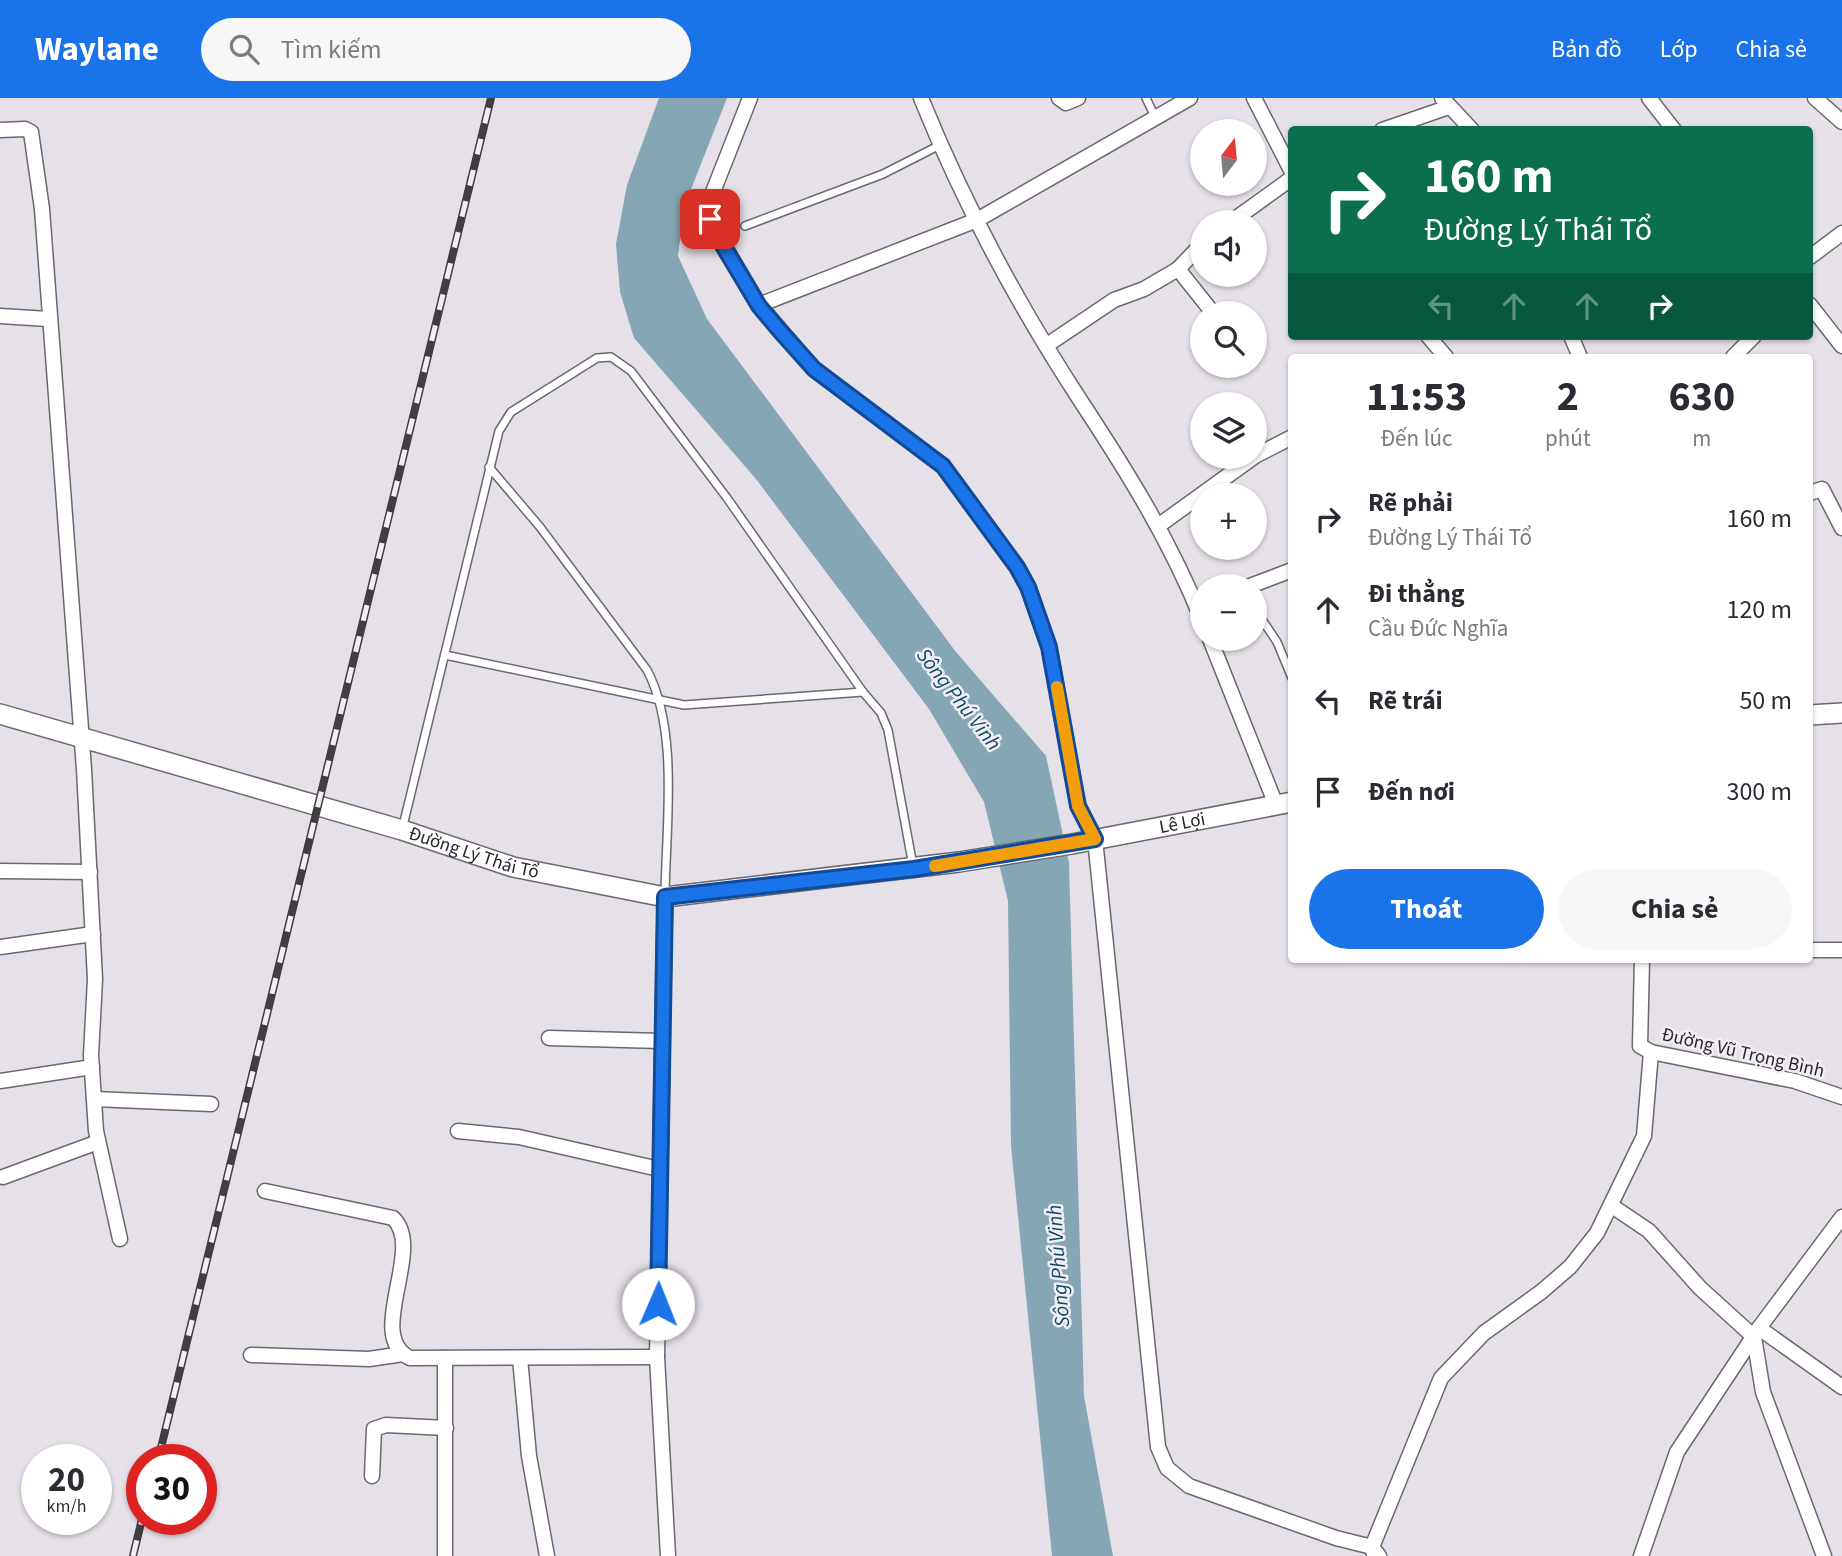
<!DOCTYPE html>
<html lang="vi">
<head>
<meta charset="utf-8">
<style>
	body { margin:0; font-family:"Source Sans 3",sans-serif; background:#f7f7f7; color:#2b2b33; height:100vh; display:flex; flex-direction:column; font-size:26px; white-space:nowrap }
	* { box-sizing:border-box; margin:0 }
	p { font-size:23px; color:#7c7c81 }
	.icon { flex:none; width:38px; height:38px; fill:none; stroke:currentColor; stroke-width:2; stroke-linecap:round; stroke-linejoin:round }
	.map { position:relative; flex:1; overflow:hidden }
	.details { position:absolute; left:1288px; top:256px; width:525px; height:609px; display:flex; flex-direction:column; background:#fff; border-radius:7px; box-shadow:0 2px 5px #0004 }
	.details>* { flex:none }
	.top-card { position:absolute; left:1288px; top:28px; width:525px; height:214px; border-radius:7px; box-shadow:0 2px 5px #0004; background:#0b6e4f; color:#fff; overflow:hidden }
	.needle { width:46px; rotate:16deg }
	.fabs { position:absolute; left:1190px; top:21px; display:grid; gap:14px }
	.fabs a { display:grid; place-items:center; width:77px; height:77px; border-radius:50%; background:#fff; box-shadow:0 2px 5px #0004; font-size:35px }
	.speed { position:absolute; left:21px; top:1346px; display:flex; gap:14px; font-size:35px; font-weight:700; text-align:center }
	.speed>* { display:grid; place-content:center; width:91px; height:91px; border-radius:50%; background:#fff; box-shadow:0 2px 5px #0004; line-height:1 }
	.speed small { font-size:18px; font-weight:400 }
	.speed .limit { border:10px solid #d22; background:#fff; color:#111 }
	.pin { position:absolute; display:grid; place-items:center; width:60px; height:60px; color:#fff; margin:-30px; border-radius:14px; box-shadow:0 4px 10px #0006 }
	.me { position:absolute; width:77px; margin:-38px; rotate:1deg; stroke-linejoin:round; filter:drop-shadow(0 0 5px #0008) }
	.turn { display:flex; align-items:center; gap:24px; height:147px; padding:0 21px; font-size:32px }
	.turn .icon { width:91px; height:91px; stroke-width:2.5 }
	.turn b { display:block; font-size:49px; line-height:60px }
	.lanes { display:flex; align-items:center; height:66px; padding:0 21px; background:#0003; justify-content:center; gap:35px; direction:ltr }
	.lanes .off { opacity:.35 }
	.eta { display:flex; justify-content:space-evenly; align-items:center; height:119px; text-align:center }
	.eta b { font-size:42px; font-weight:700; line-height:49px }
	.cta { display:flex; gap:14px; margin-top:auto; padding:14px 21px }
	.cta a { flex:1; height:80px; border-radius:42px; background:#1a73e8; color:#fff; font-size:28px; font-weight:700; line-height:80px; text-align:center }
	.cta a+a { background:#f7f7f7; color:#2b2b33 }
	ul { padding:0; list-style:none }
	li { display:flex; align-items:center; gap:21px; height:91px; padding:0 21px }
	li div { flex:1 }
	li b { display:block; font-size:26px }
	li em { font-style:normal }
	header { display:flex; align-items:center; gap:42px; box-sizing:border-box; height:98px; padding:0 35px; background:#1a73e8; color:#fff }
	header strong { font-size:33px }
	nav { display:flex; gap:38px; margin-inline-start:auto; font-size:24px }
	.search { width:490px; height:63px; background:#f7f7f7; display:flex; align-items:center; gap:18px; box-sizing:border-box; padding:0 24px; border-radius:38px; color:#7c7c81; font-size:26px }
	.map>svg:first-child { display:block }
</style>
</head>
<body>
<header>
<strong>Waylane</strong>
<div class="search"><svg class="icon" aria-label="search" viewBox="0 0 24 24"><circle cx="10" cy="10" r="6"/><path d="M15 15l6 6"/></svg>Tìm kiếm</div>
<nav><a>Bản đồ</a><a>Lớp</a><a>Chia sẻ</a></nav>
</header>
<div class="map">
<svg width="1842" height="1458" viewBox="0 0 1842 1458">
	<rect width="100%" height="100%" fill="#e6e0e8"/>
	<path fill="#85a6b5" d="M659,0H727L684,109L678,158L707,221L956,554L1046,658L1069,765L1084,1298L1113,1458H1052L1011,1048L1008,803L984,704L929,611L756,381L634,240L620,194L616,146L627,87Z"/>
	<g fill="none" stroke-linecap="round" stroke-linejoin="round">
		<g stroke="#6c686f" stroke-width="10">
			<g id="service">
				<path d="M1146,0L1155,19"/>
				<path d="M745,128L883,76L940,47"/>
				<path d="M489,369L540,429L647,572C679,632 666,728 665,796"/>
				<path d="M1255,511L1277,544L1292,580"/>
				<path d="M445,557L684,607L863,594"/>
				<path d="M402,732L499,333L511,314L597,260L611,259L631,273L727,400L863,594L881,615L888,632L913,768"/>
			</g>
		</g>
		<g stroke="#6c686f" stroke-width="17">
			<g id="minor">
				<path d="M750,0L711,99L710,121L715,132L759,207L814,271L943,368L1017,469L1028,489L1049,549L1078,708L1095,741L1158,1349L1167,1370L1189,1388L1336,1440L1372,1449L1379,1458"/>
				<path d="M921,0C964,106 1019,209 1082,305C1128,375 1171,444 1202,522"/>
				<path d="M1059,0L1066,5L1078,0"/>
				<path d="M1254,0L1292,74"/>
				<path d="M1442,0L1472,32"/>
				<path d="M1649,0L1674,32"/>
				<path d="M1815,0L1842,24"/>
				<path d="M0,32L25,31L31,34L42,111L84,671L95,881L91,957L96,1033L120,1141"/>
				<path d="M1382,32L1449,9"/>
				<path d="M1231,124L1292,80"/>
				<path d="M1810,159L1842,135"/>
				<path d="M1178,171L1213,215"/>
				<path d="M759,207L977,122L1190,0"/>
				<path d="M1810,207L1842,248"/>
				<path d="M0,218L48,221"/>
				<path d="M1428,238L1446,259"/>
				<path d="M1571,238L1580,259"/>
				<path d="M1047,247L1114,202L1144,191L1178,171L1202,146"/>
				<path d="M1733,259L1754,238"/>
				<path d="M1810,395L1822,391L1842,430"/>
				<path d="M1158,428L1255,358L1292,339"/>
				<path d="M1250,488L1292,472"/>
				<path d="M1210,541L1276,707"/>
				<path d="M0,773L90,774"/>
				<path d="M665,799L657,1259L668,1458"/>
				<path d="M0,849L93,836"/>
				<path d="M1810,852H1842"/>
				<path d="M1642,861L1640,948L1651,954L1795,983L1842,999"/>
				<path d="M549,940L662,943"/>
				<path d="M0,983L92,969"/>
				<path d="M94,1001L211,1006"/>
				<path d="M458,1033L519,1039L659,1071"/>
				<path d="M3,1079L98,1044"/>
				<path d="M265,1093L393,1120C426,1151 364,1238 410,1260L657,1259"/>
				<path d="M1612,1108L1649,1133L1700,1190L1754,1239L1763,1294L1824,1458"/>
				<path d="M1759,1230L1842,1289"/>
				<path d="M251,1257L369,1261L403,1256"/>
				<path d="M445,1260V1458"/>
				<path d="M520,1260L529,1358L547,1458"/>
				<path d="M372,1378L374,1331L386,1327L446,1330"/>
				<path d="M1374,1456L1372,1449L1441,1280L1484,1235L1541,1194L1570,1169L1597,1135L1644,1038L1651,954"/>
				<path d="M1641,1458L1677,1354L1759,1230L1842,1119"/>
			</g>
		</g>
		<g stroke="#6c686f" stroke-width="22">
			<g id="secondary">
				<path id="s1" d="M0,616L402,732L513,769L665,799L959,764L1072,746L1292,704"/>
				<path d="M1810,617L1842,615"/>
			</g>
		</g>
		<use href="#service" stroke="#fff" stroke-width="7"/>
		<use href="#minor" stroke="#fff" stroke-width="14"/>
		<use href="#secondary" stroke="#fff" stroke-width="19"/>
		<g stroke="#413e42" stroke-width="8">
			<g id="rail">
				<path d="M158,1362L491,0"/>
				<path d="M133,1458L142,1421"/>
			</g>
		</g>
		<use href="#rail" stroke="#f3eef5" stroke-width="5" stroke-dasharray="16" stroke-linecap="butt"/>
	</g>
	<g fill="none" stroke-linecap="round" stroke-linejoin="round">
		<g stroke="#114b97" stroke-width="18">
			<path id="route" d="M658,1206L665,799L914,771L1095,741L1078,708L1049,549L1028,489L1017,469L943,368L814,271L780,233L759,208L722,146L710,121"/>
		</g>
		<use href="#route" stroke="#1a73e8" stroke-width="12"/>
		<path stroke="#f59e0b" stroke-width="12" d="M935,768L1095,741L1078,708L1057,589"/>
	</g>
	<g text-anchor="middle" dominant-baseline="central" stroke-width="5" stroke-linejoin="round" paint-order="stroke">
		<g font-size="19" fill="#2a282b" stroke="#f3eef5">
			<text stroke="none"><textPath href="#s1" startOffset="1213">Lê Lợi</textPath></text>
			<text stroke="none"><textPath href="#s1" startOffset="494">Đường Lý Thái Tổ</textPath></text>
			<text transform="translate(1743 955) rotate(13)">Đường Vũ Trọng Bình</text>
		</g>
		<g font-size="21" font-style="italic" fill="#0b4c64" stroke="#f3eef5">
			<text transform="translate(959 601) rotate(52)">Sông Phú Vinh</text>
			<text transform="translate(1058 1168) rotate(-94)">Sông Phú Vinh</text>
		</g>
	</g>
</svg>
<div class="fabs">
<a><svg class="needle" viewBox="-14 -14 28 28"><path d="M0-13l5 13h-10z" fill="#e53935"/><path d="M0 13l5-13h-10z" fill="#7c7c81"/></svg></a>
<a><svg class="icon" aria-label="sound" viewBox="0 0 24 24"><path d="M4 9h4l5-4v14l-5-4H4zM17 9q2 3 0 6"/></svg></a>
<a><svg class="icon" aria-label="search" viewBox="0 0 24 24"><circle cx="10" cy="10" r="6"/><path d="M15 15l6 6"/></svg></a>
<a><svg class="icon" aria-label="layers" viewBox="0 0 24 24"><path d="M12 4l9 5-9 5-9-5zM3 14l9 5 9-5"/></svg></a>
<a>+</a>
<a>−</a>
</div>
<div class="speed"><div>20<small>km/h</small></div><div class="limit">30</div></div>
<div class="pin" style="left:710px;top:121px;background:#d93025"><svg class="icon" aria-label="arrive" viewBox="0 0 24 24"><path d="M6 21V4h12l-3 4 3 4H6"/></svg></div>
<svg class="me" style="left:658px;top:1206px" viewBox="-20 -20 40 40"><circle r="19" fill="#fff"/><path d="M0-13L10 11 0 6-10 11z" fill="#1a73e8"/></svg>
<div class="top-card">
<div class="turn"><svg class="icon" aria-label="right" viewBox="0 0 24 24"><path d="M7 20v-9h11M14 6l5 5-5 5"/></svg><div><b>160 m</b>Đường Lý Thái Tổ</div></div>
<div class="lanes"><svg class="icon off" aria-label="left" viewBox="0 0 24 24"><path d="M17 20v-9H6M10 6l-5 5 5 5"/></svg><svg class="icon off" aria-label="ahead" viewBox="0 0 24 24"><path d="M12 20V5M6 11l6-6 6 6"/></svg><svg class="icon off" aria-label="ahead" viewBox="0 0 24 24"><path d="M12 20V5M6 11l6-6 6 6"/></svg><svg class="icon" aria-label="right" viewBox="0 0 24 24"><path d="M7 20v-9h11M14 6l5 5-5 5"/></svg></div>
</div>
<section class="details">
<div class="eta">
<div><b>11:53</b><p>Đến lúc</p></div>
<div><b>2</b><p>phút</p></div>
<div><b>630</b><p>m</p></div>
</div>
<ul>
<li><svg class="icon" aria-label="right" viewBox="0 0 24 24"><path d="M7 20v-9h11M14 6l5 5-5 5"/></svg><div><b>Rẽ phải</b><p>Đường Lý Thái Tổ</p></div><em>160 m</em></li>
<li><svg class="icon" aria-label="ahead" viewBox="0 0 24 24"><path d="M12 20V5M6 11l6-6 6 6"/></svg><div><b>Đi thẳng</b><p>Cầu Đức Nghĩa</p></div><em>120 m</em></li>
<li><svg class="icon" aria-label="left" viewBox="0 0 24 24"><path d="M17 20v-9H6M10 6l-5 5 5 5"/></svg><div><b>Rẽ trái</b></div><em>50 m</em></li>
<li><svg class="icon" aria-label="arrive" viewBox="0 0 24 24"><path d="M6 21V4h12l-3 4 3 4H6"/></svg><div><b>Đến nơi</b></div><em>300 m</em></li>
</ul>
<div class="cta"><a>Thoát</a><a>Chia sẻ</a></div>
</section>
</div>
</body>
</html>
